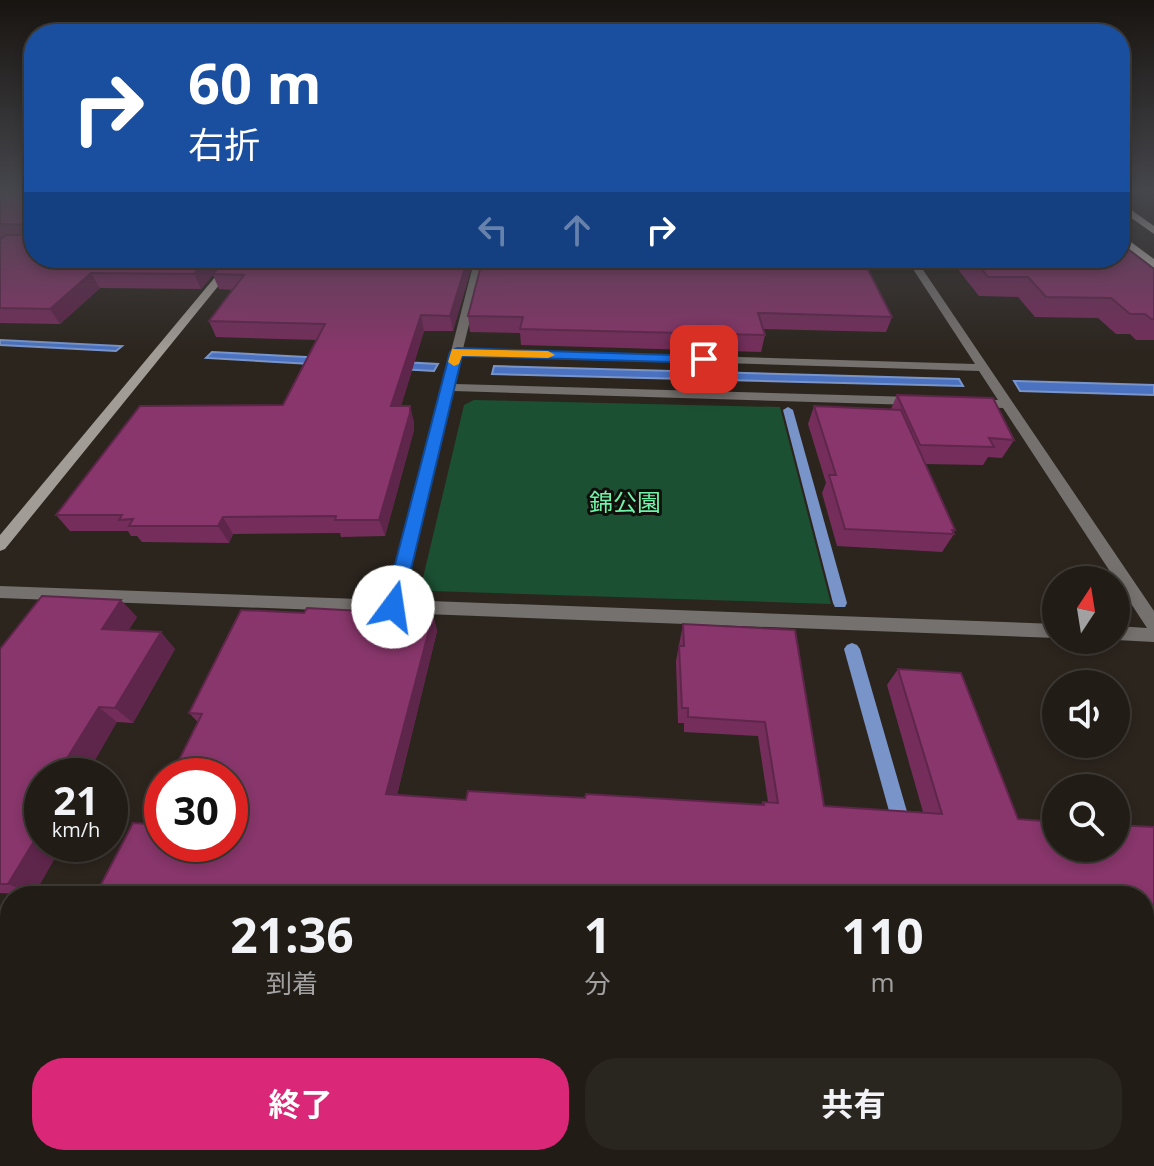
<!DOCTYPE html>
<html lang="ja">
<head>
<meta charset="utf-8">
<style>
	body { margin:0; font-family:"Open Sans","Noto Sans JP",sans-serif; background:#29251f; color:#f1f3f6; height:100vh; display:flex; flex-direction:column; font-size:30px; white-space:nowrap }
	* { box-sizing:border-box; margin:0 }
	p { font-size:26px; color:#a2a1a1 }
	.icon { flex:none; width:44px; height:44px; fill:none; stroke:currentColor; stroke-width:2; stroke-linecap:round; stroke-linejoin:round }
	.map { position:relative; flex:1; overflow:hidden }
	.drawer { position:absolute; left:0px; top:886px; width:1154px; height:280px; display:flex; flex-direction:column; background:#211c16; border-radius:32px 32px 0 0; box-shadow:0 4px 12px #0003,0 0 0 2px #3e3a35 }
	.drawer>* { flex:none }
	.hud { position:absolute; left:24px; top:24px; width:1106px; height:244px; border-radius:32px; box-shadow:0 4px 12px #0003,0 0 0 2px #3e3a35; background:#1a4fa0; color:#fff; overflow:hidden }
	.needle { width:52px; rotate:12deg }
	.buttons { position:absolute; left:1042px; top:566px; display:grid; gap:16px }
	.buttons a { display:grid; place-items:center; width:88px; height:88px; border-radius:50%; background:#211c16; box-shadow:0 4px 12px #0003,0 0 0 2px #3e3a35; font-size:40px }
	.speed { position:absolute; left:24px; top:758px; display:flex; gap:16px; font-size:40px; font-weight:700; text-align:center }
	.speed>* { display:grid; place-content:center; width:104px; height:104px; border-radius:50%; background:#211c16; box-shadow:0 4px 12px #0003,0 0 0 2px #3e3a35; line-height:1 }
	.speed small { font-size:20px; font-weight:400 }
	.speed .limit { border:12px solid #d22; background:#fff; color:#111 }
	.pin { position:absolute; display:grid; place-items:center; width:68px; height:68px; color:#fff; margin:-34px; border-radius:16px; box-shadow:0 4px 12px #0006 }
	.me { position:absolute; width:88px; margin:-44px; rotate:14deg; stroke-linejoin:round; filter:drop-shadow(0 0 6px #0008) }
	.turn { display:flex; align-items:center; gap:28px; height:168px; padding:0 32px; font-size:36px }
	.turn .icon { width:104px; height:104px; stroke-width:2.5 }
	.turn b { display:block; font-size:56px; line-height:68px }
	.lanes { display:flex; align-items:center; height:76px; padding:0 32px; background:#0003; justify-content:center; gap:40px; direction:ltr }
	.lanes .off { opacity:.35 }
	.eta { display:flex; justify-content:space-evenly; align-items:center; height:136px; text-align:center }
	.eta b { font-size:48px; font-weight:700; line-height:56px }
	.action { display:flex; gap:16px; margin-top:auto; padding:16px 32px }
	.action a { flex:1; height:92px; border-radius:32px; background:#db2777; color:#fff; font-size:32px; font-weight:700; line-height:92px; text-align:center }
	.action a+a { background:#29251f; color:#f1f3f6 }
	.map>svg:first-child { display:block }
</style>
</head>
<body>
<div class="map">
<svg width="1154" height="1166" viewBox="0 0 1154 1166">
	<rect width="100%" height="100%" fill="#2c251e"/>
	<path fill="#1b5033" d="M474,400L780,407L831,604L430,591L422,582L464,405Z"/>
	<g fill="#4a72c0" stroke="#7994c9" stroke-width="2">
		<path d="M0,340L122,346L116,351L0,345Z"/>
		<path d="M212,352L438,364L434,371L206,358Z"/>
		<path d="M494,366L959,379L963,386L492,374Z"/>
		<path d="M1014,381L1154,385V395L1020,391Z"/>
	</g>
	<g fill="none" stroke-linecap="round" stroke-linejoin="round">
		<g fill="#7994c9" fill-rule="evenodd">
			<path d="M788,407L793,410L847,603L845,607H835L833,603L783,410Z"/>
			<path d="M852,643L857,645L860,649L912,829L910,836L903,838L896,836L894,829L844,649L847,645Z"/>
		</g>
		<path fill="#75716e" fill-rule="evenodd" d="M475,258H485L463,349L975,364L911,266L843,265L838,262L843,259L907,260L905,258H915L1154,611V642L1116,640V626L1147,628L1003,408L977,407L971,403L977,399L998,400L979,371L461,355L455,384L914,397L920,401L914,405L453,391L403,600L1056,624V638L0,598V586L387,600Z"/>
		<path fill="#a29c96" fill-rule="evenodd" d="M231,258H241L5,549L0,551V535Z"/>
		<g fill="#c5bdb6" fill-rule="evenodd">
			<path d="M1120,202L1154,226V234L1120,210Z"/>
			<path d="M1120,234L1154,259V268L1120,242Z"/>
		</g>
	</g>
	<g fill="#752e5c">
		<path d="M0,189H34V258H474L453,331H424L401,406L414,422V430L385,536L341,537L340,533L233,534L229,543L142,542L137,536H131L128,531H70L56,515L283,405L317,340L216,337L209,321L232,290L219,289L213,275L201,289L100,288L60,324L0,323V239L2,238H0Z"/>
		<path d="M483,258L892,317L886,332L763,329L765,335L761,352L521,345L520,333L470,332L468,316Z"/>
		<path d="M949,258H1120L1154,269V340H1136L1130,334H1116L1098,318L1035,317L1018,297L979,296Z"/>
		<path d="M897,395L1014,440L1002,458L988,457L983,465L925,464L955,530L953,533L954,534L942,552L837,546L822,493L826,483L808,424L814,406L891,409Z"/>
		<path d="M304,613L433,615L437,631L397,795L466,800L585,798L761,805L763,802H768L758,736L684,732V723H678L676,661L683,624L795,630L824,806L923,812L887,685L898,669L1018,819L1154,827V948L1144,947V896H95L147,824L198,722L189,713Z"/>
		<path d="M137,617L128,631L175,649L133,723L117,722L42,776L34,895L0,893V649Z"/>
	</g>
	<g fill="#5f264b">
		<path d="M208,258H227L201,289L194,274Z"/>
		<path d="M468,258H474L453,331L450,316Z"/>
		<path d="M91,273L100,288L60,324L50,309Z"/>
		<path d="M421,315L424,331L396,422L391,406Z"/>
		<path d="M410,406L414,422V430L385,536L379,520Z"/>
		<path d="M223,517L233,534L229,543L218,526Z"/>
		<path d="M121,600L137,617L118,646L102,629Z"/>
		<path d="M433,615L437,631L394,807L386,794Z"/>
		<path d="M161,632L175,649L133,723L115,708Z"/>
		<path d="M99,707L117,722L86,776H56Z"/>
		<path d="M42,828V844H63L34,895L8,884Z"/>
	</g>
	<g fill="#88366b" stroke="#5f264b" stroke-width="2">
		<path d="M0,189H34V258H208L194,274L91,273L50,309L0,308V239L6,235H27V225L0,224Z"/>
		<path d="M1120,243L1154,269V319H1151L1145,314H1130L1111,298L1046,297L1028,277H988L973,258H1120Z"/>
		<path d="M227,258H468L450,316L421,315L391,406H410V413L379,520H335L336,516L223,517L218,526H129L133,519L119,520L122,515H56L140,406L283,405L325,324L209,321L244,275L213,274Z"/>
		<path d="M483,258H862L892,317L758,313L765,335L520,329L523,317L468,316Z"/>
		<path d="M897,395L993,398L1014,440L989,438L994,447L920,445Z"/>
		<path d="M814,406L901,410L955,530H952L954,534L845,529L829,475H836Z"/>
		<path d="M42,596L121,600L102,629L161,632L115,708L99,707L56,776H42V828L8,884H0V649Z"/>
		<path d="M307,608L433,615L386,794L466,800L468,791L585,798L586,794L764,805L763,802L778,803L765,722L688,717V708H682L679,646H684L683,624L795,630L824,806L942,814L898,669L961,673L1018,819L1056,822V848H1116V825L1154,827V938L1144,937V896H544L517,894V896H95L133,823L147,824L162,794V844H230V776H171L202,714L189,713L241,610L304,613Z"/>
	</g>
	<linearGradient id="sky" x2="0" y2="1"><stop stop-color="#181410"/><stop offset="0.54" stop-color="#45464c"/><stop offset="1" stop-color="#45464c" stop-opacity="0"/></linearGradient>
	<rect width="1154" height="352" fill="url(#sky)"/>
	<path fill="#1a73e8" stroke="#114b97" stroke-width="2" d="M457,348L704,356L711,359L704,363L462,356L402,607L400,612H386L384,607L450,352Z"/>
	<path fill="#f59e0b" d="M452,349L548,351L555,355L548,358L462,356L459,364L454,366L448,362Z"/>
	<g text-anchor="middle" dominant-baseline="central" stroke-width="6" stroke-linejoin="round" paint-order="stroke">
		<g font-size="24" fill="#6ef3a8" stroke="#120e0c">
			<text x="625" y="501">錦公園</text>
		</g>
	</g>
</svg>
<div class="buttons">
<a><svg class="needle" viewBox="-14 -14 28 28"><path d="M0-13l5 13h-10z" fill="#e53935"/><path d="M0 13l5-13h-10z" fill="#a2a1a1"/></svg></a>
<a><svg class="icon" aria-label="sound" viewBox="0 0 24 24"><path d="M4 9h4l5-4v14l-5-4H4zM17 9q2 3 0 6"/></svg></a>
<a><svg class="icon" aria-label="search" viewBox="0 0 24 24"><circle cx="10" cy="10" r="6"/><path d="M15 15l6 6"/></svg></a>
</div>
<div class="speed"><div>21<small>km/h</small></div><div class="limit">30</div></div>
<div class="pin" style="left:704px;top:359px;background:#d93025"><svg class="icon" aria-label="arrive" viewBox="0 0 24 24"><path d="M6 21V4h12l-3 4 3 4H6"/></svg></div>
<svg class="me" style="left:393px;top:607px" viewBox="-20 -20 40 40"><circle r="19" fill="#fff"/><path d="M0-13L10 11 0 6-10 11z" fill="#1a73e8"/></svg>
<div class="hud">
<div class="turn"><svg class="icon" aria-label="right" viewBox="0 0 24 24"><path d="M7 20v-9h11M14 6l5 5-5 5"/></svg><div><b>60 m</b>右折</div></div>
<div class="lanes"><svg class="icon off" aria-label="left" viewBox="0 0 24 24"><path d="M17 20v-9H6M10 6l-5 5 5 5"/></svg><svg class="icon off" aria-label="ahead" viewBox="0 0 24 24"><path d="M12 20V5M6 11l6-6 6 6"/></svg><svg class="icon" aria-label="right" viewBox="0 0 24 24"><path d="M7 20v-9h11M14 6l5 5-5 5"/></svg></div>
</div>
<section class="drawer">
<div class="eta">
<div><b>21:36</b><p>到着</p></div>
<div><b>1</b><p>分</p></div>
<div><b>110</b><p>m</p></div>
</div>
<div class="action"><a>終了</a><a>共有</a></div>
</section>
</div>
</body>
</html>
